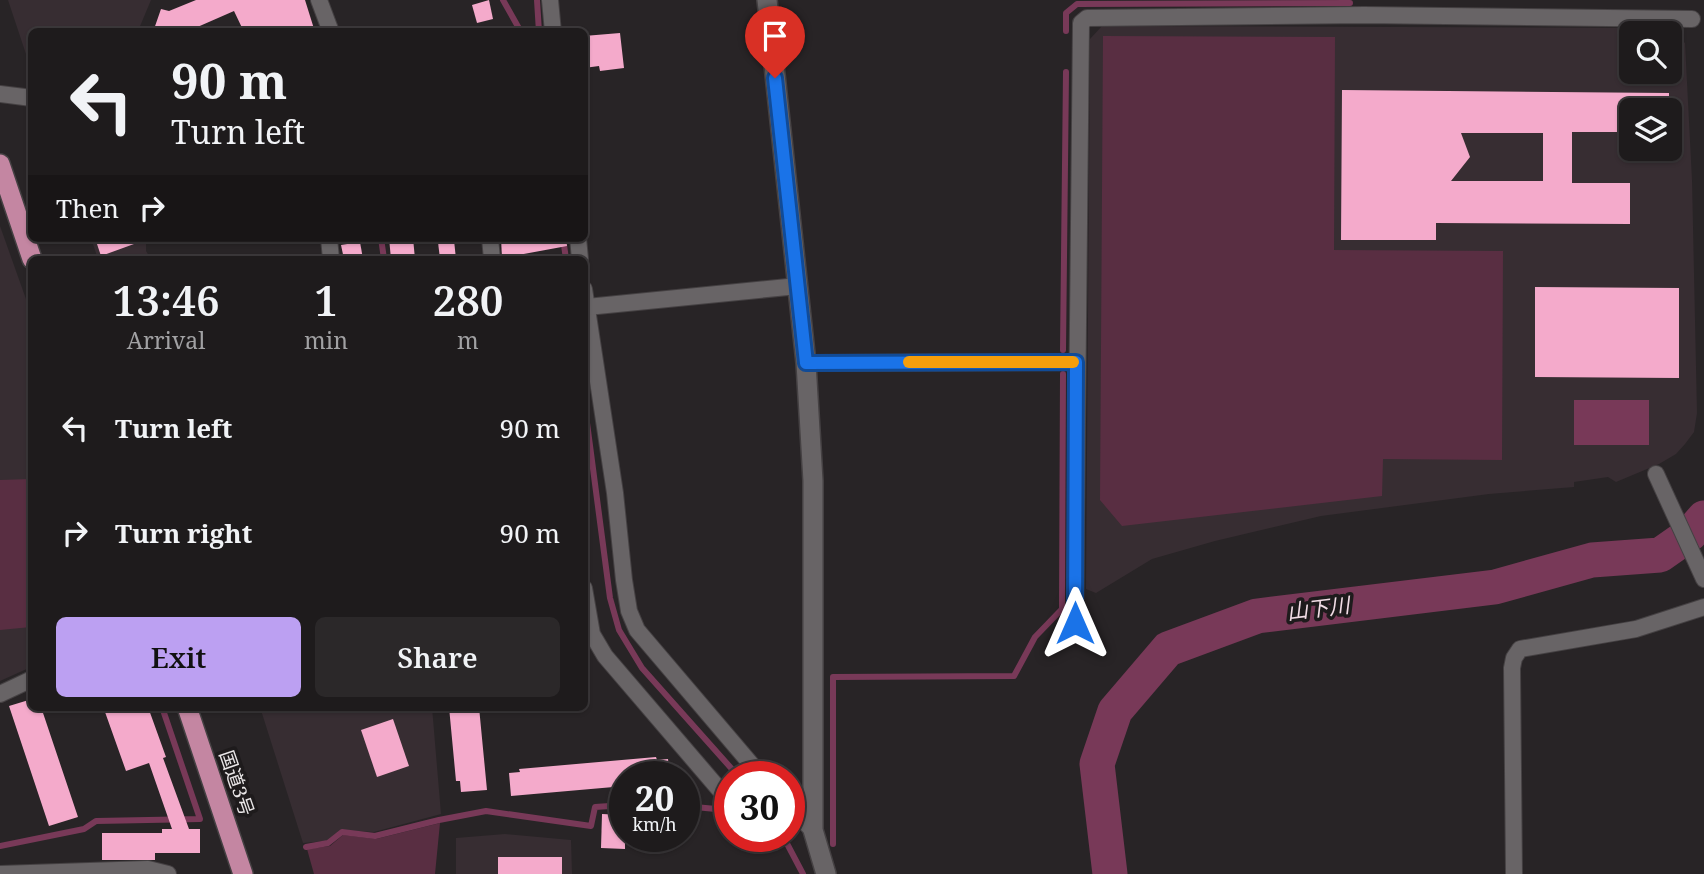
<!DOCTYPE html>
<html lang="en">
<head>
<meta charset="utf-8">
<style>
	body { margin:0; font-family:"Noto Serif","Noto Sans JP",serif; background:#2b2829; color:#f1f3f6; height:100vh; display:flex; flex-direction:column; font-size:26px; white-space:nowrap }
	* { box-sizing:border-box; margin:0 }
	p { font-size:23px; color:#a1a1a3 }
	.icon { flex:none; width:38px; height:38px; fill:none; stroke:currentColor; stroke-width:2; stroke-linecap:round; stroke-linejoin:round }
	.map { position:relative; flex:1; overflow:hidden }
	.details { position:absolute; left:28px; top:256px; width:560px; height:455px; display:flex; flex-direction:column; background:#1e1b1c; border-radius:10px; box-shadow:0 2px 5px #0004,0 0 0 2px #3c393b }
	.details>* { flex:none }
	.top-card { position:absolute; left:28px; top:28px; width:560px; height:214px; border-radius:10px; box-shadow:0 2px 5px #0004,0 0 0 2px #3c393b; background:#1e1b1c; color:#f1f3f6; overflow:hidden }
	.buttons { position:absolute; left:1619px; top:21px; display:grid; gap:14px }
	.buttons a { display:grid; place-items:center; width:63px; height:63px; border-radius:10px; background:#1e1b1c; box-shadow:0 2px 5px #0004,0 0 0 2px #3c393b; font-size:35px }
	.speed { position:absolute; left:609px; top:761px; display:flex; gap:14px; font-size:35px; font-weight:700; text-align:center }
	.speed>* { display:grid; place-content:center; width:91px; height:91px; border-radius:50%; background:#1e1b1c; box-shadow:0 2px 5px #0004,0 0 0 2px #3c393b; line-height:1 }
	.speed small { font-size:18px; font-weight:400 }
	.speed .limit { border:10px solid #d22; background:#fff; color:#111 }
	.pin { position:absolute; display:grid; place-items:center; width:60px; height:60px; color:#fff; margin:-72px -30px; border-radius:50% 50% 50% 0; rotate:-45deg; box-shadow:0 0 7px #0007 }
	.pin .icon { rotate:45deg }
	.me { position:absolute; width:77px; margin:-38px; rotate:0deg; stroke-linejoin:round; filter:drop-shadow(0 0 5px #0008) }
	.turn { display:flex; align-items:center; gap:24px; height:147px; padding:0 28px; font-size:32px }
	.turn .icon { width:91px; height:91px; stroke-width:2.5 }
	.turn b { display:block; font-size:49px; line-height:60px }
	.then { display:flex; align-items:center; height:66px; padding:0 28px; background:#0003; gap:14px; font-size:26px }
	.eta { display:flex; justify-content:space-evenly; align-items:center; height:119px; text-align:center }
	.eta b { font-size:42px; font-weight:600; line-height:49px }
	.primary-button { display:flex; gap:14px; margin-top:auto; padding:14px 28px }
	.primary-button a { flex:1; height:80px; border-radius:10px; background:#bca0f2; color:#111; font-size:28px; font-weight:600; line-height:80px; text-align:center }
	.primary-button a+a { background:#2b2829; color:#f1f3f6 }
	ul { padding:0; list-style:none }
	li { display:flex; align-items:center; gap:21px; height:105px; padding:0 28px }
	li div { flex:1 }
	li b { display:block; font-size:26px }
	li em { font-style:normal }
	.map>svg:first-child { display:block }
</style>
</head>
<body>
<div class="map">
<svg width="1704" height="874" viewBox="0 0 1704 874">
	<rect width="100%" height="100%" fill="#282426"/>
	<g fill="#372d32" fill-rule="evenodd">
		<path d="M8,0H151L138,31L32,32L31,69Z"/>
		<path d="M1102,26L1667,28L1685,43L1692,180L1697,413L1694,432L1685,444L1676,454L1659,464L1616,482L1608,477L1574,482V487L1489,494L1321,516L1215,541L1152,559L1096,593L1086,589L1090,39ZM1631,33H1670V72H1631ZM1631,110H1670V149H1631Z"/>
		<path d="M0,226L32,316L31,667L0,681Z"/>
		<path d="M91,238H146V251L151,259H98Z"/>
		<path d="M260,707H432L441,814L374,832L341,830L326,841L303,843Z"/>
		<path d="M505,834L571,840L572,874H456V838Z"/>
	</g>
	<g fill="#592e42">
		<path d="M1103,36L1335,37L1334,250L1503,251L1502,460L1383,459L1382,496L1122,526L1100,500Z"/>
		<path d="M31,479V627L0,630V480Z"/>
		<path d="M440,823L435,874H314L307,849L330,846L343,835L376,839Z"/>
	</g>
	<rect fill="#783958" x="1574" y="400" width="75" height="45"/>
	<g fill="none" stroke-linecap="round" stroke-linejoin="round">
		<g stroke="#783958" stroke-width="6">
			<path d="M503,0L521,32"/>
			<path d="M537,0L539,32"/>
			<path d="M1066,31V13L1077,4L1350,3"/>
			<path d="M381,238L384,259"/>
			<path d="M563,238L566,259"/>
			<path d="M1063,350L1066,72"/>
			<path d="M584,400L610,598L619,630L642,668L739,777"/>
			<path d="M684,806L716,809"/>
			<path d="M783,836L803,874"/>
			<path d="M833,844V677L1014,676L1035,637L1062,609L1063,374"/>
			<path d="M0,846L84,829L96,821L200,819L162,707"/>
			<path d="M306,847L328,843L342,832L375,836L439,820L486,811L591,826L595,807L625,805"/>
		</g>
		<path stroke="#783958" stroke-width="35" d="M1110,874L1097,764L1115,711L1168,649L1257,616L1495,587L1592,560L1660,555L1690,534L1704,518"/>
	</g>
	<g fill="#f4aacb" fill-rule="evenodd">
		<path d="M196,0H305L315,32H244L234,11L186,32H153L161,9L169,11Z"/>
		<path d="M489,0L493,19L477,23L472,5Z"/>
		<path d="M620,33L624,68L600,71L599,66L584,68V36Z"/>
		<path d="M1342,90L1669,93V110H1631V132H1572V183H1630V224L1436,223V240H1341ZM1461,133H1543V181H1451L1470,157Z"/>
		<path d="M95,238H144L145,240L101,256Z"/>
		<path d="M389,238H413L415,259H391Z"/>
		<path d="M501,238H566L567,246L502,258Z"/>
		<path d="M454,240L456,259H440L438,242Z"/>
		<path d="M360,242L363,259H344L341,245Z"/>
		<path d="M1535,287L1679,288V378L1535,377Z"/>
		<path d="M32,699V707H41L78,817L49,826L9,706Z"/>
		<path d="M109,707H148L166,757L163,758L189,829H200V853H155V860H102V833H162V829H172L149,763L126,771L105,712L110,710Z"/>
		<path d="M449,707H479L487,790L461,792L460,781H456Z"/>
		<path d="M393,719L409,766L377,777L361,730Z"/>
		<path d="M656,757L657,760L668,759L670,777H625V786L511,796L509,773L520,772L519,769Z"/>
		<path d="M602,814L625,815V849L601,848Z"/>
		<rect x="498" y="857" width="64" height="17"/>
	</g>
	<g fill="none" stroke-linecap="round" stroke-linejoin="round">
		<g stroke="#454143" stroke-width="18">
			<g id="minor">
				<path d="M319,0L331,32"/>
				<path d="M550,0L553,32"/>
				<path d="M0,94L32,98"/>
				<path d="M329,238L331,259"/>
				<path d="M490,238L492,259"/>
				<path d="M578,238L580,259"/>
				<path d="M584,289L615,493L624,580L629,611L637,630L762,777"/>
				<path d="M587,307L798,286"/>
				<path d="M806,363L1076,362"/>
				<path d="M1656,474L1704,579"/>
				<path d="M584,588L592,634L605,656L730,802"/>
				<path d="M1075,623L1081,23L1087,18L1364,15L1692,19"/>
				<path d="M0,694L32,679"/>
				<path d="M789,808L813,830"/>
				<path d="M0,874L148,869L168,874"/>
				<path d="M1514,874L1512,668L1514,658L1520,649L1636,629L1704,607"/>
			</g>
		</g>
		<g stroke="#454143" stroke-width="22">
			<path id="tertiary" d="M767,0L806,363L813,481V830L826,874"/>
		</g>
		<g stroke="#454143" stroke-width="22">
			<g id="trunk">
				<path d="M0,164L32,259"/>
				<path d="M187,707L243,874"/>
			</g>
		</g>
		<use href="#minor" stroke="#686466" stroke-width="16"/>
		<use href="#tertiary" stroke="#686466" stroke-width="19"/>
		<use href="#trunk" stroke="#c486a2" stroke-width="19"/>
	</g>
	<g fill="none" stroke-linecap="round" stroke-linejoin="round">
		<g stroke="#114b97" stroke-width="18">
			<path id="route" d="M775,78L806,363L1076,362L1075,623"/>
		</g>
		<use href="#route" stroke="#1a73e8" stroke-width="12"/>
		<path stroke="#f59e0b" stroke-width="12" d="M909,362H1073"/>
	</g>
	<g text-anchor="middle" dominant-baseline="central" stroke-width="7" stroke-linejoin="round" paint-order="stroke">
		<g font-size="19" fill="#eae7e8" stroke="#1e1b1c">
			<text transform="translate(237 783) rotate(71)">国道3号</text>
		</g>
		<g font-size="21" font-style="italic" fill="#f2dde6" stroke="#1e1b1c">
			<text transform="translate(1318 608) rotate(-7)">山下川</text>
		</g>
	</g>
</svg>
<div class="buttons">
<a><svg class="icon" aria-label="search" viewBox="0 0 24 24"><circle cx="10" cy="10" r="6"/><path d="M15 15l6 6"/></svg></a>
<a><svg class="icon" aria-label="layers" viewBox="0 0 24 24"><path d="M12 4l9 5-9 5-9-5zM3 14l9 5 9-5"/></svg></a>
</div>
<div class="speed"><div>20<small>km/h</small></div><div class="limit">30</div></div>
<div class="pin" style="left:775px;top:78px;background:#d93025"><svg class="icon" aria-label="arrive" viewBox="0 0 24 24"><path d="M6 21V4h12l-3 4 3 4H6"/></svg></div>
<svg class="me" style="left:1075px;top:623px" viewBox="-20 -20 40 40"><path d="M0-17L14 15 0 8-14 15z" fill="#1a73e8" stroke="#fff" stroke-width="4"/></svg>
<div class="top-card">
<div class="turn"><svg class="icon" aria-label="left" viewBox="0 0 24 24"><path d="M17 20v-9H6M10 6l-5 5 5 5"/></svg><div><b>90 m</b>Turn left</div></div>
<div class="then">Then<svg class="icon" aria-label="right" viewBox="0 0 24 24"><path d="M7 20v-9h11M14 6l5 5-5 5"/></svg></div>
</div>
<section class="details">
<div class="eta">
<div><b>13:46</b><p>Arrival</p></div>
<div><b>1</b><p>min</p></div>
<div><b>280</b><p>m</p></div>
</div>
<ul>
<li><svg class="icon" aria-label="left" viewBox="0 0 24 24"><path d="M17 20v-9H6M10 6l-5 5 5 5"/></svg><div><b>Turn left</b></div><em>90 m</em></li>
<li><svg class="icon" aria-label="right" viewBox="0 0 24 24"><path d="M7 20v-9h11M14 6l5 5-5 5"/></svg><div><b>Turn right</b></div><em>90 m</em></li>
</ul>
<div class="primary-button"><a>Exit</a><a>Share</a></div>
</section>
</div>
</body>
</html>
